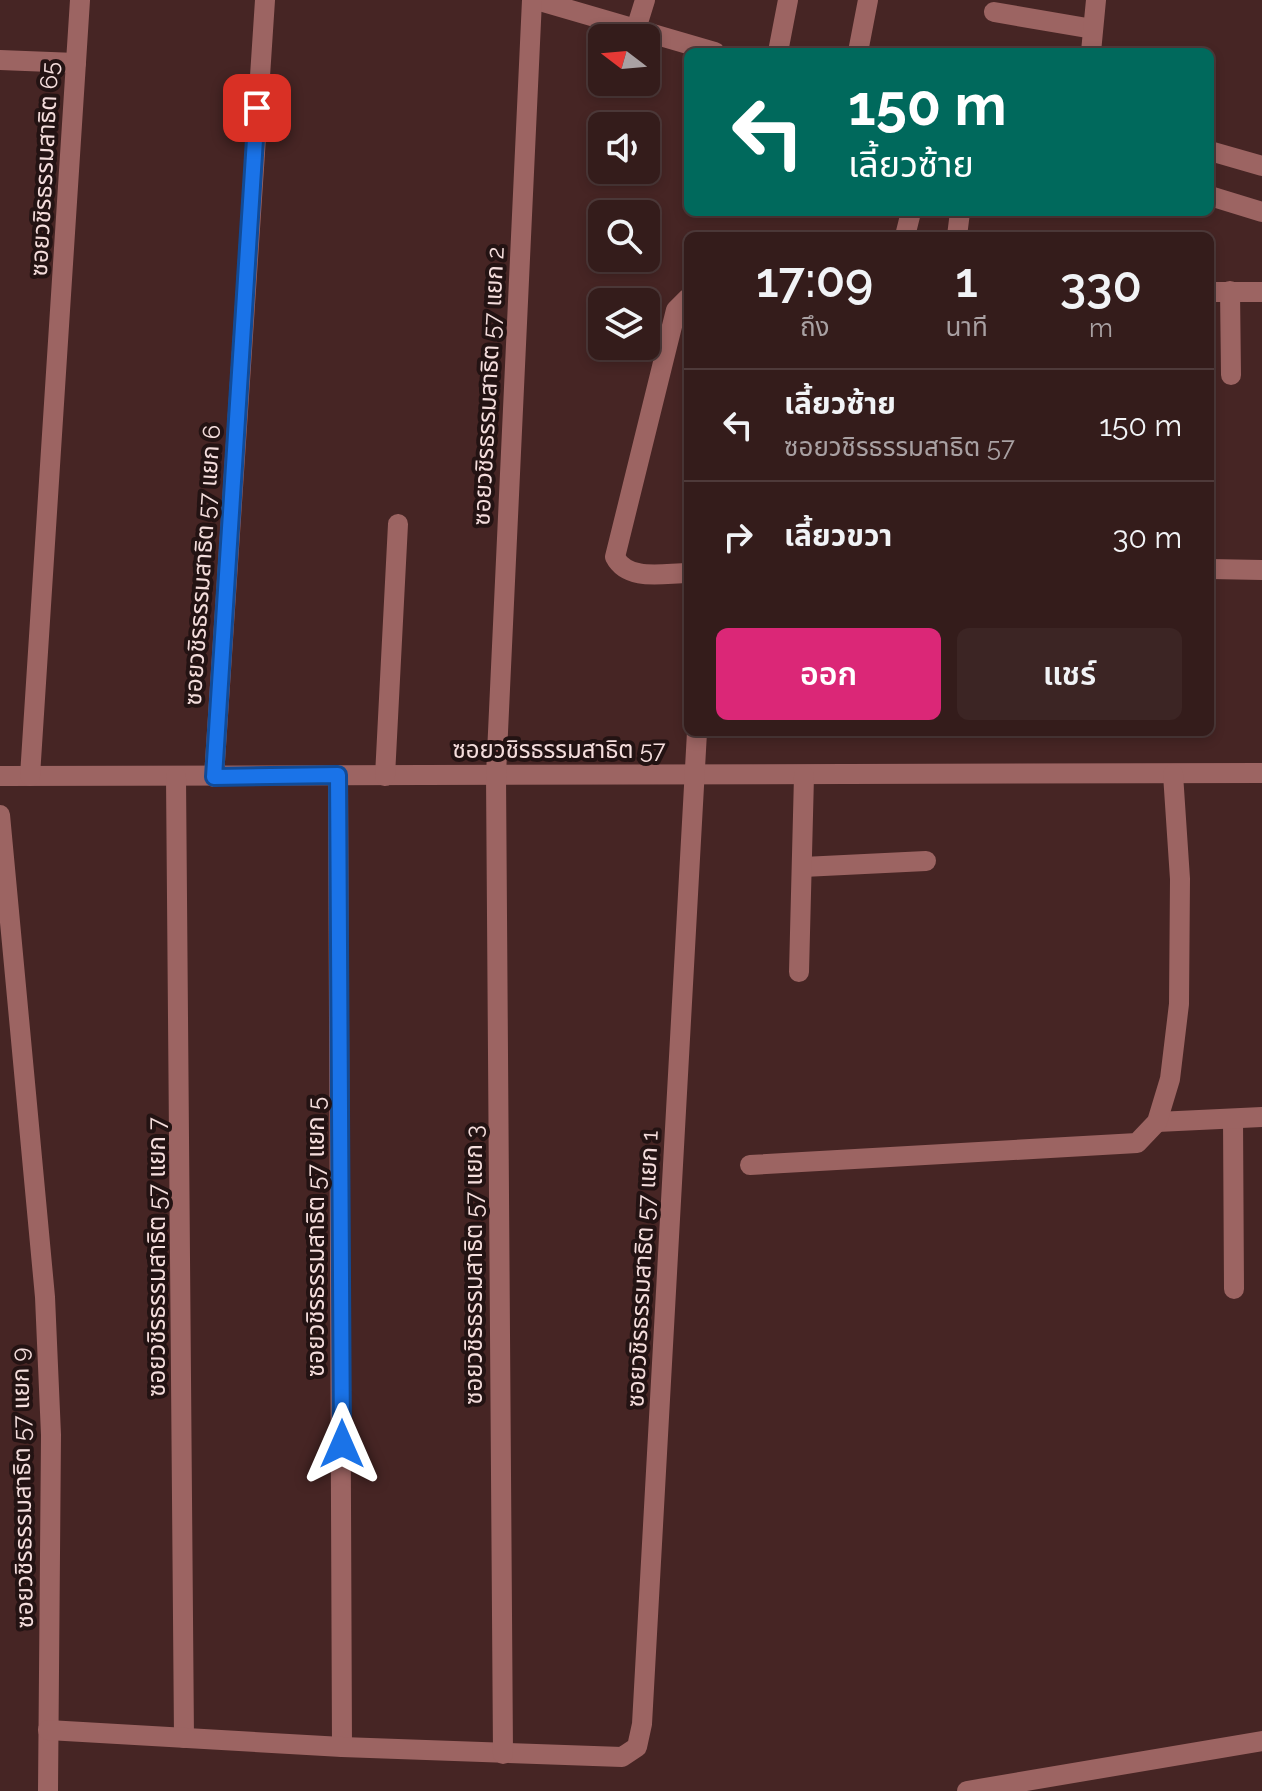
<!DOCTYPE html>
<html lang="th">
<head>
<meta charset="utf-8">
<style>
	body { margin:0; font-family:Raleway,"Noto Sans Thai",sans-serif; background:#3c2524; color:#f1f3f6; height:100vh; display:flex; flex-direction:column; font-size:30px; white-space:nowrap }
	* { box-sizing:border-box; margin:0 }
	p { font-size:26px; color:#a9a1a3 }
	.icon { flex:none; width:44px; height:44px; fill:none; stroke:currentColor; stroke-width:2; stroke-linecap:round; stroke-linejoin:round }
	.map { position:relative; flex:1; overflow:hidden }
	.side { position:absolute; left:684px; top:232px; width:530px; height:504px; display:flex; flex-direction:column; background:#341c1b; border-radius:12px; box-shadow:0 4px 12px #0003,0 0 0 2px #4e3a3a }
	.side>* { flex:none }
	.guide { position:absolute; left:684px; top:48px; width:530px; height:168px; border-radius:12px; box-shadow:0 4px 12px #0003,0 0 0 2px #4e3a3a; background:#00695c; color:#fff; overflow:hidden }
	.needle { width:52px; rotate:286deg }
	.fabs { position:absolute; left:588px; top:24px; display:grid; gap:16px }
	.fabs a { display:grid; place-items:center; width:72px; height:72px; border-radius:12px; background:#341c1b; box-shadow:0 4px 12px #0003,0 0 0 2px #4e3a3a; font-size:40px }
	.pin { position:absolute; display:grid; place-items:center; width:68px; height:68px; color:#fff; margin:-34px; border-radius:16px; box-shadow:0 4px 12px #0006 }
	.me { position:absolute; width:88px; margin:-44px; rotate:0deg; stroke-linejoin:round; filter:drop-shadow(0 0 6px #0008) }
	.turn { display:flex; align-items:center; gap:28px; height:168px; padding:0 32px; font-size:36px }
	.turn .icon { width:104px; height:104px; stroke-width:2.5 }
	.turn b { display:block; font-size:56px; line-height:68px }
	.eta { display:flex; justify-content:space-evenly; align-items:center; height:136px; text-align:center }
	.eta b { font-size:48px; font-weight:600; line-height:56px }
	.action { display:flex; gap:16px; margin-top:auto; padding:16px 32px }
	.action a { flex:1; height:92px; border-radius:12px; background:#db2777; color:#fff; font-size:32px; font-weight:600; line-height:92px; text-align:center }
	.action a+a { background:#3c2524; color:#f1f3f6 }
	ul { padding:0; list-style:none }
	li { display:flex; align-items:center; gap:24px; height:112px; padding:0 32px; border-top:2px solid #4e3a3a }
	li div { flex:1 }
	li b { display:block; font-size:30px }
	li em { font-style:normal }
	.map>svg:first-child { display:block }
</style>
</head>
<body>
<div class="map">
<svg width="1262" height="1791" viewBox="0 0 1262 1791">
	<rect width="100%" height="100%" fill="#462524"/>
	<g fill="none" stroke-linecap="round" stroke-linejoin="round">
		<g stroke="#9c6462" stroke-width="20">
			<path d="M536,0L715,52"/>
			<path d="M994,12L1093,29"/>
			<path d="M636,29L645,0"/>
			<path d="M778,52L788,0"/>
			<path d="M858,52L868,0"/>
			<path d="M1091,52L1096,0"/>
			<path d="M0,60L76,63"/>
			<path d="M1210,151L1262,166"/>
			<path d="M1210,196L1262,212"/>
			<path d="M905,236L911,212"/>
			<path d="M957,236L960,212"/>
			<path d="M1230,291L1231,375"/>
			<path d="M1210,292H1262"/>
			<path d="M688,298L676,310L615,557C628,582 664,573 688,573"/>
			<path d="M1210,569L1262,570"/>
			<path d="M338,775L342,1747"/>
			<path d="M0,776L1262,773"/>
			<path d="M30,776L80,0"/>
			<path d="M385,776L398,524"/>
			<path d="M176,777L184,1738"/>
			<path d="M214,777L265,0"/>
			<path d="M0,815L45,1297L51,1435L48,1791"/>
			<path d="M803,867L926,861"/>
			<path d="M799,972L804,776"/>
			<path d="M1233,1119L1234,1289"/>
			<path d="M1157,1122L1262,1117"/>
			<path d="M750,1165L1137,1143L1157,1122L1170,1079L1179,1004L1180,879L1173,774"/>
			<path d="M48,1730L342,1747L622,1757L637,1747L642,1724L697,732"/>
			<path d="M503,1754L496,775L532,0"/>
			<path d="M967,1791L1262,1741"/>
		</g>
	</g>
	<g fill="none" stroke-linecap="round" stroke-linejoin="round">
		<g stroke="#114b97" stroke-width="20">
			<path id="route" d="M257,108L214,777L338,775L342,1444"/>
		</g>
		<use href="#route" stroke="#1a73e8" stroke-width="14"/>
	</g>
	<g text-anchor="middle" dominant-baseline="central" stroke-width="8" stroke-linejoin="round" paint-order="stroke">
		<g font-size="24" fill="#f4dddc" stroke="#231313">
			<text transform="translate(44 169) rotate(-87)">ซอยวชิรธรรมสาธิต 65</text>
			<text transform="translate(488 386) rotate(-87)">ซอยวชิรธรรมสาธิต 57 แยก 2</text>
			<text transform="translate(202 565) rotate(-86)">ซอยวชิรธรรมสาธิต 57 แยก 6</text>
			<text x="559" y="749">ซอยวชิรธรรมสาธิต 57</text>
			<text transform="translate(315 1237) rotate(-90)">ซอยวชิรธรรมสาธิต 57 แยก 5</text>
			<text transform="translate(156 1257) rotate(-90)">ซอยวชิรธรรมสาธิต 57 แยก 7</text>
			<text transform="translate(473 1265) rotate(-90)">ซอยวชิรธรรมสาธิต 57 แยก 3</text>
			<text transform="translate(642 1269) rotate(-87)">ซอยวชิรธรรมสาธิต 57 แยก 1</text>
			<text transform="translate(22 1488) rotate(-91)">ซอยวชิรธรรมสาธิต 57 แยก 9</text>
		</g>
	</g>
</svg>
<div class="fabs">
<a><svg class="needle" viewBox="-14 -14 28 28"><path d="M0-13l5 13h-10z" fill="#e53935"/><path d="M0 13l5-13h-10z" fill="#a9a1a3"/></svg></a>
<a><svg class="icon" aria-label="sound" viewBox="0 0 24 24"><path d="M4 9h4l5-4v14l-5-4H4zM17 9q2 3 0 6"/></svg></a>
<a><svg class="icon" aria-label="search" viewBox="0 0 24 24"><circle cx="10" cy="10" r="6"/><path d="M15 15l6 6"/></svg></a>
<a><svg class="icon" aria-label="layers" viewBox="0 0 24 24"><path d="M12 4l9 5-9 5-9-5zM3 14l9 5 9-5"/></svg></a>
</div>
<div class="pin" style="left:257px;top:108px;background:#d93025"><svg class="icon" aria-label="arrive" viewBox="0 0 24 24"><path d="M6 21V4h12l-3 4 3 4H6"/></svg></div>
<svg class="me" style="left:342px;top:1444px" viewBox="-20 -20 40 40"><path d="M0-17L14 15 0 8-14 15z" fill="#1a73e8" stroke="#fff" stroke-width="4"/></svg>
<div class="guide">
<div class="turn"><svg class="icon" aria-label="left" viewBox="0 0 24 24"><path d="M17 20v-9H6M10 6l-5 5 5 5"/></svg><div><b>150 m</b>เลี้ยวซ้าย</div></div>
</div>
<section class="side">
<div class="eta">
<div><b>17:09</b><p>ถึง</p></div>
<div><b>1</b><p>นาที</p></div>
<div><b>330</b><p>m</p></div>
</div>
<ul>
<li><svg class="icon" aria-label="left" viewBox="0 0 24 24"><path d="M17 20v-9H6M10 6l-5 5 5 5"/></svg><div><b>เลี้ยวซ้าย</b><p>ซอยวชิรธรรมสาธิต 57</p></div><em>150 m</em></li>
<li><svg class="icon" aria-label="right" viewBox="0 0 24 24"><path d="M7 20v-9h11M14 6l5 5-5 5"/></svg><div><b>เลี้ยวขวา</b></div><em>30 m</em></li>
</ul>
<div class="action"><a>ออก</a><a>แชร์</a></div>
</section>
</div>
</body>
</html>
